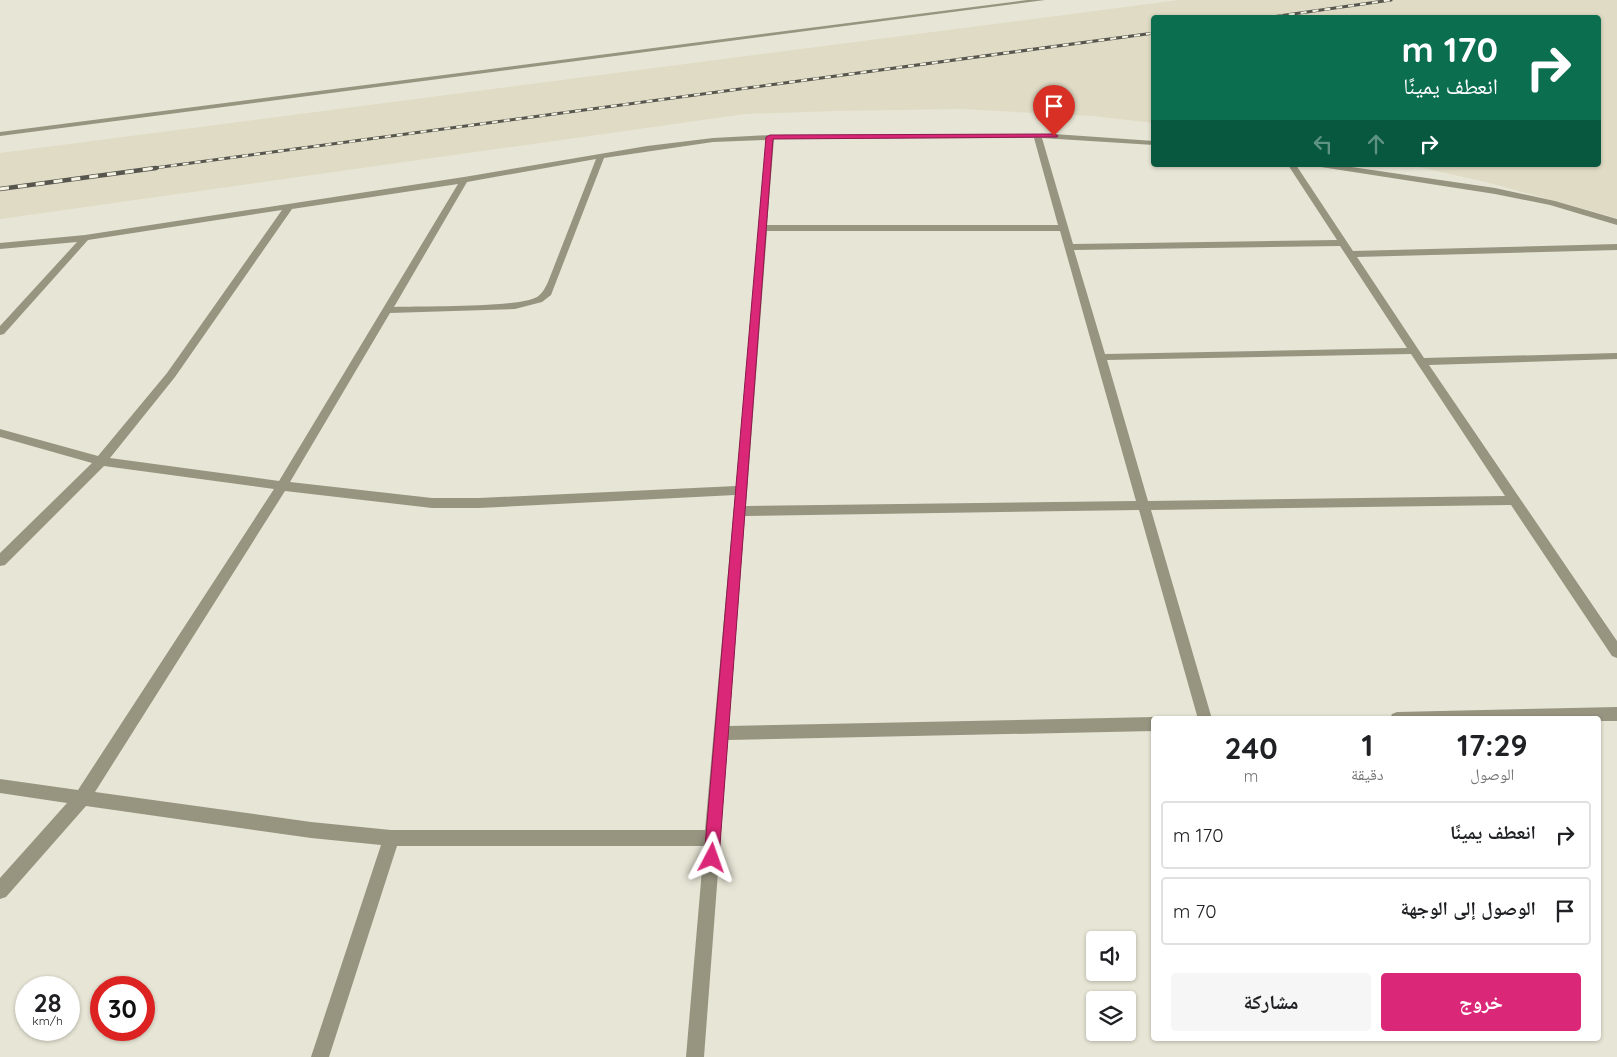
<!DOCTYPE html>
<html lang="ar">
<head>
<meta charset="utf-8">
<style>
	body { margin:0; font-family:Quicksand,"Noto Naskh Arabic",sans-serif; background:#f6f6f6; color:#202124; direction:rtl; height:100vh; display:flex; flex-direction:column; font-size:19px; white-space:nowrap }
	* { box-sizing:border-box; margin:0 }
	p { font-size:16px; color:#757577 }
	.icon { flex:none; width:28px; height:28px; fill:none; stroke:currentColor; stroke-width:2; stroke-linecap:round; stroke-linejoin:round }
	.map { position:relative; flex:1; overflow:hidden; direction:ltr }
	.drawer { position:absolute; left:1151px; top:716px; width:450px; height:325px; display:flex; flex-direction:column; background:#fff; border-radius:5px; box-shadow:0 1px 4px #0004; direction:rtl }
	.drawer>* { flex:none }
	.banner { position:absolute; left:1151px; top:15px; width:450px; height:152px; border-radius:5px; box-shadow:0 1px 4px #0004; direction:rtl; background:#0b6e4f; color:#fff; overflow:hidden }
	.controls { position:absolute; left:1086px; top:931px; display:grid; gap:10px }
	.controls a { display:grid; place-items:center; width:50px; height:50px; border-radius:5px; background:#fff; box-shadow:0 1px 4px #0004; font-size:25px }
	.speed { position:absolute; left:15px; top:976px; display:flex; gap:10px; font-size:25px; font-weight:700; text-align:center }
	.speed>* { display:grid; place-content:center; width:65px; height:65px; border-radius:50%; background:#fff; box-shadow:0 1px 4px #0004; line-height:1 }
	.speed small { font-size:12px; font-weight:400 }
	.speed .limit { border:8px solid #d22; background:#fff; color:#111 }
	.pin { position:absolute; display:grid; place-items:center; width:42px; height:42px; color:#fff; margin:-51px -21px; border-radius:50% 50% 50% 0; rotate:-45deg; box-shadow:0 0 5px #0007 }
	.pin .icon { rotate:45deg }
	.me { position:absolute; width:55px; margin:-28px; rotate:4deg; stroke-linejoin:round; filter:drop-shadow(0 0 4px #0008) }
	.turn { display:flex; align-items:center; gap:18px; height:105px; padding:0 20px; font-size:22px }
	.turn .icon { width:65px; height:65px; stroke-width:2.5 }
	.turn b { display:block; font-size:35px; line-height:42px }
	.lanes { display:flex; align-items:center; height:48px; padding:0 20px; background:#0003; justify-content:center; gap:25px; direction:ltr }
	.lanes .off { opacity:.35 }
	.eta { display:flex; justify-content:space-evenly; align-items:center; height:85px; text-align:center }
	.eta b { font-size:30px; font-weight:700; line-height:35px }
	.button { display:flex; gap:10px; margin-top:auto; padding:10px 20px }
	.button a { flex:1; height:58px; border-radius:5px; background:#db2777; color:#fff; font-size:20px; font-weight:700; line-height:58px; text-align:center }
	.button a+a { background:#f6f6f6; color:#202124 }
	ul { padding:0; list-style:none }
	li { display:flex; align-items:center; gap:15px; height:68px; margin:0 10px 8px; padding:0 10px; border:2px solid #e0e0e0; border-radius:5px }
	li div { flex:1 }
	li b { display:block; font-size:19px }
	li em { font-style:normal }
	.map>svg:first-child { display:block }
</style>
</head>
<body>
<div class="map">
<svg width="1617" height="1057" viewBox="0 0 1617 1057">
	<rect width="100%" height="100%" fill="#e7e5d5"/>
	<path fill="#dfdbc4" d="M1179,0H1617V218L1486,182L1410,165H1599V18H1154V123L1092,116L961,109L834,111L745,114L0,219V153Z"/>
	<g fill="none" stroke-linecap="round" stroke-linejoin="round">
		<g fill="#979580" fill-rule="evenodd">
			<path d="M1027,0H1045L0,136V132Z"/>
			<path d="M1054,134L1154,141V145L1042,138L1073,244L1337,240L1288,165H1296L1353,251L1617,244V250L1357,257L1424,358L1617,353V359L1429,365L1617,641V658L1612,656L1511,505L1151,510L1212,719H1198L1139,510L745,516L729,726L1154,717L1158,719H1154V731L728,740L704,1057H686L704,846H397L329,1057H311L381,845L311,838L86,806L6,897L0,899V878L67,803L0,793V779L78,790L274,489L104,466L5,565L0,566V553L92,463L0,437V429L98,456L167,373L282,210L88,240L4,334L0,335V326L77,242L0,249V243L85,235L464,177L647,146L713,138L770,135ZM1034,138L1058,225H767L774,139ZM766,140L736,486L479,498H432L290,482L390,313L515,309L542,302L551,295L604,158L713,142ZM596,159L548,282C545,288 543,293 537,297C517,308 422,306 394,307L467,182ZM458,184L279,481L110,458L175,377L292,209ZM767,231H1060L1136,501L746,506ZM1340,246L1407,348L1105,354L1074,250ZM1411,354L1505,496L1148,501L1107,360ZM285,491L432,508H479L735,495L705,830H391L311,822L95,792Z"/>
			<path d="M1317,165H1338L1495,188L1555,201L1617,219V225L1550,205L1495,194L1321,167Z"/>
			<path d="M1617,707V721H1599V719H1390L1392,714L1397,712Z"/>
		</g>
		<g stroke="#57564e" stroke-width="3">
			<g id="rail-far1">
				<path d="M1265,18L1391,0"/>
				<path d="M147,169L1154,33"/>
			</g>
		</g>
		<g stroke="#57564e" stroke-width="4.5">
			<path id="rail" d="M0,189L156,168"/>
		</g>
		<use href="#rail-far1" stroke="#f4f2e2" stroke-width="2" stroke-dasharray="6" stroke-linecap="butt"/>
		<use href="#rail" stroke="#f4f2e2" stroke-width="3" stroke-dasharray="9" stroke-linecap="butt"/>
	</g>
	<path fill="#db2777" stroke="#8e194d" d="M1054,134L1058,136L1057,137L773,139L719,858L717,864L712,866L706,864L704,858L766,137L770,135Z"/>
</svg>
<div class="controls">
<a><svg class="icon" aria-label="sound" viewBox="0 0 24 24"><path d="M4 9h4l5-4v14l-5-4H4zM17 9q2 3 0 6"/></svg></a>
<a><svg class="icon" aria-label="layers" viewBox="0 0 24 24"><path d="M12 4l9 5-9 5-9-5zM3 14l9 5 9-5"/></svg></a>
</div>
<div class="speed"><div>28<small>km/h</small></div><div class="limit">30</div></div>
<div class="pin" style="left:1054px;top:136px;background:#d93025"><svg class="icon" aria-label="arrive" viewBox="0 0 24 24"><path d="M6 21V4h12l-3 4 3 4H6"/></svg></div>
<svg class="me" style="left:712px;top:858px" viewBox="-20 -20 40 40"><path d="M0-17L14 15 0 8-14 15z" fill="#db2777" stroke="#fff" stroke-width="4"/></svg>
<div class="banner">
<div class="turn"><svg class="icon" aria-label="right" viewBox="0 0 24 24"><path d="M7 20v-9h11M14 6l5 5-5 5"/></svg><div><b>170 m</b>انعطف يمينًا</div></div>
<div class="lanes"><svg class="icon off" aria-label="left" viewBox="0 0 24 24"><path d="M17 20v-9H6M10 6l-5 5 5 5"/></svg><svg class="icon off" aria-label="ahead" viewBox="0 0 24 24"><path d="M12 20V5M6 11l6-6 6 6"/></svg><svg class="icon" aria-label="right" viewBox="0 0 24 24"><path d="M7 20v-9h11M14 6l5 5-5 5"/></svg></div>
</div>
<section class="drawer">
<div class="eta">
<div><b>17:29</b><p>الوصول</p></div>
<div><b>1</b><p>دقيقة</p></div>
<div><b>240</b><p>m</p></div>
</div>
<ul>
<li><svg class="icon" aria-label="right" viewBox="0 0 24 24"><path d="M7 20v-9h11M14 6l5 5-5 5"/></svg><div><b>انعطف يمينًا</b></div><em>170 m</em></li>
<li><svg class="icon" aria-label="arrive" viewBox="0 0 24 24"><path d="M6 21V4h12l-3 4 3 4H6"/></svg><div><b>الوصول إلى الوجهة</b></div><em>70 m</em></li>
</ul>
<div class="button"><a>خروج</a><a>مشاركة</a></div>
</section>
</div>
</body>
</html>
